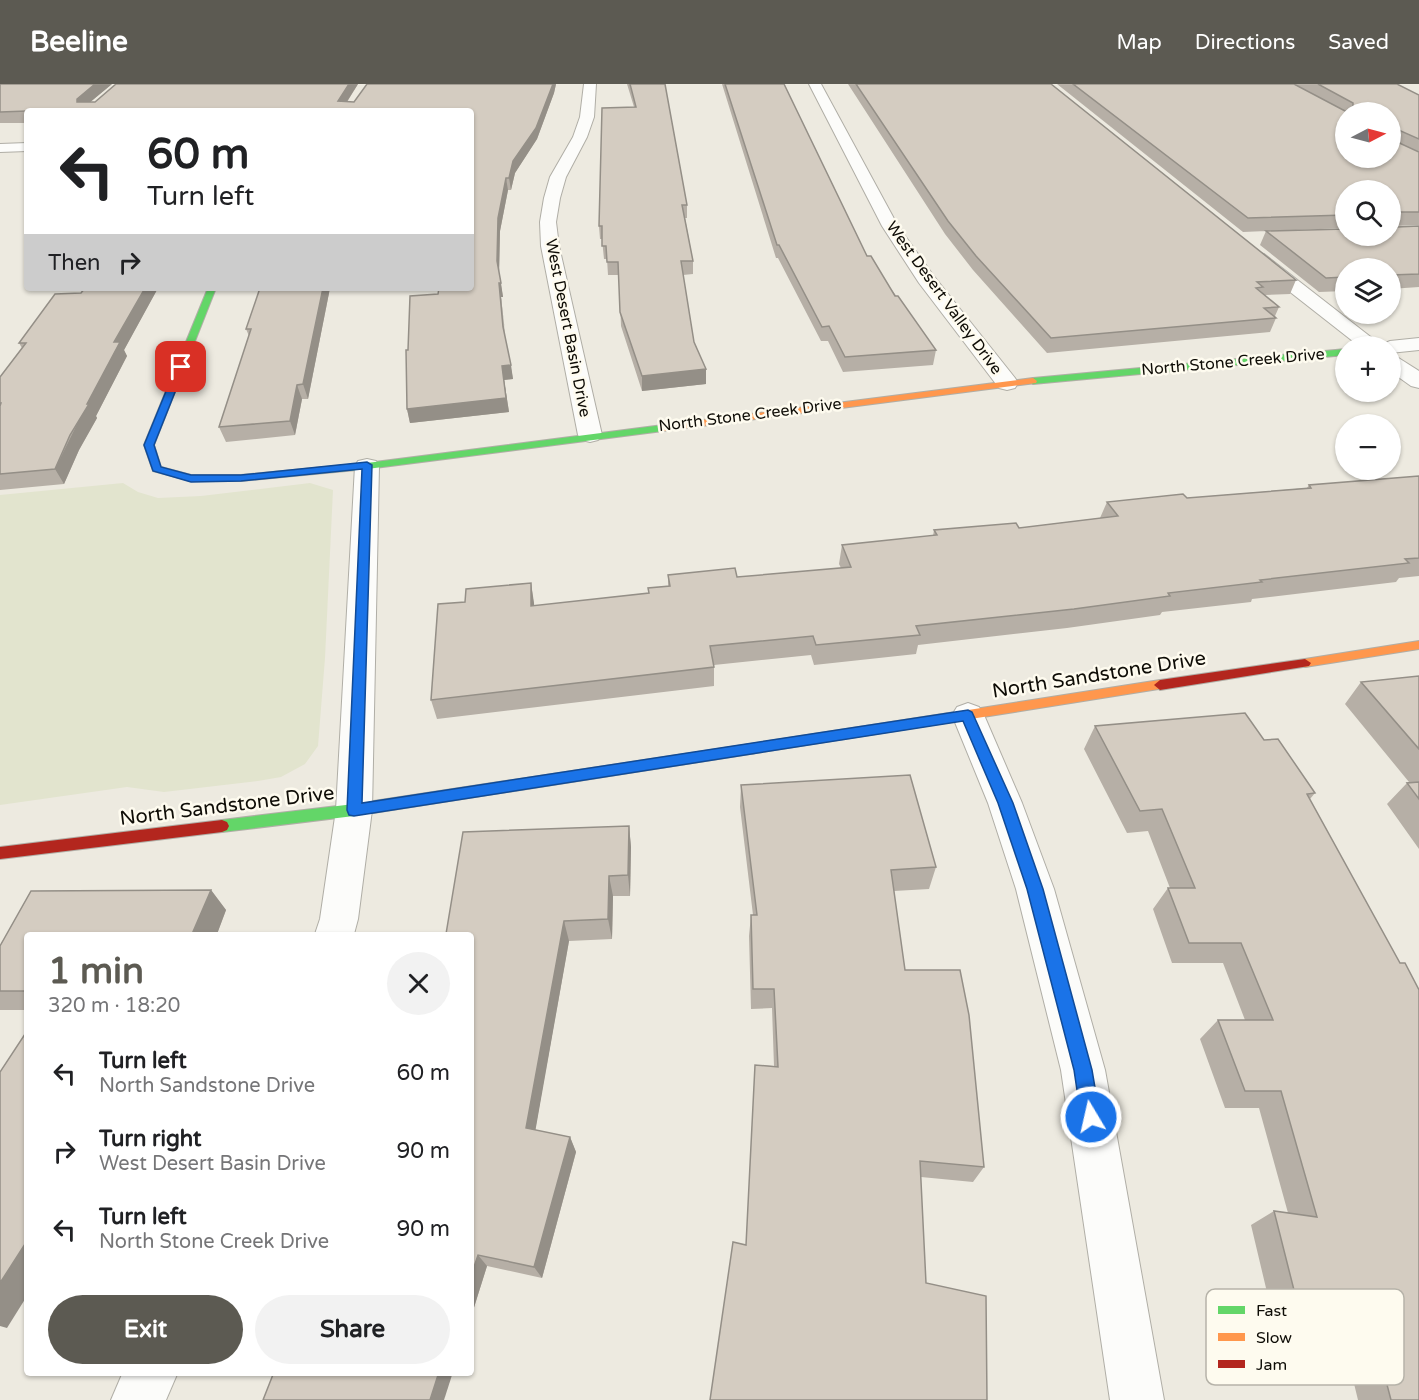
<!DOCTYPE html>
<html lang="en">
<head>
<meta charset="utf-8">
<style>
	body { margin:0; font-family:"Varela Round",sans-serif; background:#f2f2f2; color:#202124; height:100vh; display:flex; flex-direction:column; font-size:22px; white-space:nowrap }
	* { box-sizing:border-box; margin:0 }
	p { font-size:20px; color:#757577 }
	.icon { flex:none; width:33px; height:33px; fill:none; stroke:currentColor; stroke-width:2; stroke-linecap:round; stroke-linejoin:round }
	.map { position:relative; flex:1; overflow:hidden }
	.side { position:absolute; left:24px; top:848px; width:450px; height:444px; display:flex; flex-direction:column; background:#fff; border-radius:6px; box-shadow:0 2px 4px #0004 }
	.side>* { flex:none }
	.guide { position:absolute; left:24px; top:24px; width:450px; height:183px; border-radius:6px; box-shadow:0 2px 4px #0004; background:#fff; color:#202124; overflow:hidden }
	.needle { width:39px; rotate:84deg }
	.fabs { position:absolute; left:1335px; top:18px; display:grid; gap:12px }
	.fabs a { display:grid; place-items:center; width:66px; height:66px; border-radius:50%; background:#fff; box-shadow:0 2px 4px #0004; font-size:30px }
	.pin { position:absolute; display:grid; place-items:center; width:51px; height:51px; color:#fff; margin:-26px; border-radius:12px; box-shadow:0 3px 9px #0006 }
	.me { position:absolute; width:66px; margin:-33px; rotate:351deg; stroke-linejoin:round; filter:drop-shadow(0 0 4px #0008) }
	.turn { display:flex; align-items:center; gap:21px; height:126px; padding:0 24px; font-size:27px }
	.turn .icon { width:78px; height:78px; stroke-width:2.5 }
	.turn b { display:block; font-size:42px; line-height:51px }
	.then { display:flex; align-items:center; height:57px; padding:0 24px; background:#0003; gap:12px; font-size:22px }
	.round { display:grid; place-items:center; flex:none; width:63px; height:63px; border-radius:32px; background:#f2f2f2 }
	.summary { display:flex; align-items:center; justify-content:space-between; height:102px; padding:0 24px }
	h1 { font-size:36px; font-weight:800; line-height:45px; color:#5c5a52 }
	.action { display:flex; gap:12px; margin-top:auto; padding:12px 24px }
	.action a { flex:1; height:69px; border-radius:36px; background:#5c5a52; color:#fff; font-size:24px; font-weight:800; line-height:69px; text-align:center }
	.action a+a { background:#f2f2f2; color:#202124 }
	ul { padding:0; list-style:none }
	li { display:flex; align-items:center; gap:18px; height:78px; padding:0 24px }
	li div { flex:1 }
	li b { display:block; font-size:22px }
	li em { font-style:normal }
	header { display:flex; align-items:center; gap:36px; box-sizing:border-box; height:84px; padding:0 30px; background:#5c5a52; color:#fff }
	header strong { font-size:28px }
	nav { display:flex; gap:33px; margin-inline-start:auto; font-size:21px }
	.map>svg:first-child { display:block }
</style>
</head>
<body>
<header>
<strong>Beeline</strong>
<nav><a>Map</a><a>Directions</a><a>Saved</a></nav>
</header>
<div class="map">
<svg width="1419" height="1316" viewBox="0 0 1419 1316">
	<rect width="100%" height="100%" fill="#edeae0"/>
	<path fill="#e2e4ce" d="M123,399L138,408L158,414L201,412L310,399L333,406L325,574L318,662L305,680L281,693L258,697L164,708L127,703L0,721V411Z"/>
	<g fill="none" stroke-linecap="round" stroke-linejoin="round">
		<g stroke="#b0aea6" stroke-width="2">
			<g id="street">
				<path d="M584,0H596L594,33L587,53L566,93L560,114L556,138L559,162L602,351L598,356L590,358L582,356L578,351L541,162L540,138L544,114L550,93L573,53L580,33Z"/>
				<path d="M809,0H821L898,142L933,191L1015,294L1018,299L1015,304L1007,306L999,304L919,199L882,142Z"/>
				<path d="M27,59V67L0,68V60Z"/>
				<path d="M1258,169L1264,170L1381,261L1390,257L1419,254V266L1390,269V262H1359L1252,178L1249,174L1252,170Z"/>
				<path d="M1390,271L1397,273L1419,287V304L1411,302L1390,287Z"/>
				<path d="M367,375L376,377L379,382L372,726L358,835L354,850H315L320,835L336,726L355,382L358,377Z"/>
				<path d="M968,619L979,623L984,631L1022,719L1054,805L1105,986L1164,1316H1110L1061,986L1016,805L988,719L952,631L957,623Z"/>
				<path d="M123,1288H178L166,1316H111Z"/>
			</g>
		</g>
		<g stroke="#b0aea6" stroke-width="2">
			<g id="fast">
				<path d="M208,204H216L154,361L161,383L191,391H241L367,379L663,341L668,344L663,347L367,385L241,397H191L153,387L144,361Z"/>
				<path d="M1346,265V271L1033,300L1029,297L1033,294Z"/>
				<path d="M750,660L755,661L757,665L755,669L750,670L354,732L222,748L217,746L215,742L217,738L222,736L354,720Z"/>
			</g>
		</g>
		<g stroke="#b0aea6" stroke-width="2">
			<g id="slow">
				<path d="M1033,294L1037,297L1036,299L663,347L658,344L663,341Z"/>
				<path d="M1419,557V565L1305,583L1299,579L1305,575Z"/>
				<path d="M1160,596L1166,601L1165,604L750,670L745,669L743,665L745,661L750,660Z"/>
			</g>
		</g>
		<g stroke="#b0aea6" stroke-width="2">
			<g id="jam">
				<path d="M1305,575L1311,579L1309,582L1160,606L1154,601L1160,596Z"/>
				<path d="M222,736L227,738L229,742L227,746L222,748L0,775V763Z"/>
			</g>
		</g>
		<use href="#street" fill="#fcfcfa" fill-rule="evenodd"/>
		<use href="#fast" fill="#63d668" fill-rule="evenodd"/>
		<use href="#slow" fill="#ff974d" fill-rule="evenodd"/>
		<use href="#jam" fill="#b3261e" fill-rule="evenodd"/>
	</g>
	<g fill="#b6afa6" fill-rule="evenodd">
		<path d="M0,0H112L90,18H95L116,0H358L347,18H354L367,0H556L554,9L537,55L515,89L511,106H508L500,147L499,190L503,213H501L505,252L513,295L504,296L509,328L410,339L407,325L408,266L438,210L471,27H27V39H0Z"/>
		<path d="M627,0H665L687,121V134H685L693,177V190L683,191L694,258L706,300L642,307L621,242L619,191H608L607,175H604L602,155H600L599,142L634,23Z"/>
		<path d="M722,0H784L867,172L936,266L933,281L843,288L828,257H821L778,174H776Z"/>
		<path d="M848,0H1051L1296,196L1290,210L1265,211L1279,223L1275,232L1276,234L1270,248L1047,269L973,186L945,150Z"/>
		<path d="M1057,0H1397L1419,11V141L1394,142L1397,143L1419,142V203L1390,205V184H1346V207L1319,208L1260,161L1266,147L1390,152L1346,106V144L1243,148ZM1346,28H1390L1346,74Z"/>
		<path d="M85,204H158L124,266L127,272L96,332L97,334L79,366L64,400L0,406V293L22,264L19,259L81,209Z"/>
		<path d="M330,204L308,315H302L295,351L226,358L219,343L249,252L246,245Z"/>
		<path d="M1419,392V492L1399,494L1396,498L1252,515L1251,518L1162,528L1160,531L1067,544L918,561L916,570L814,581L811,571L714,581V602L437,635L431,616L465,518L531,499L534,522L648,509L668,502V491L737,493L841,484L839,480L842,461L933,452L934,446L1019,444L1100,434L1107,418L1187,414L1307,404L1309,401Z"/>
		<path d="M1419,592V765L1387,720L1407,699L1409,698L1345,620L1361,598Z"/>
		<path d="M1095,642L1264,656L1315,709L1310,715L1419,1316H1358L1338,1234L1271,1225L1251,1141L1274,1127L1288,1129L1259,1024H1225L1200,955L1218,936H1245L1223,879H1172L1153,825L1168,804H1170L1148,747L1127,749L1084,665Z"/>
		<path d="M741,701L936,783L929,805L894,807L905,886L984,1083L973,1098L921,1093L746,1161L755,981L774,982L772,924L751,925L749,852L751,831H753L740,723Z"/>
		<path d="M629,742L631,763L630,812H613L612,855L569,857L535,1046L570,1053L576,1068L542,1194L487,1182L471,1233V850Z"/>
		<path d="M211,806L226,826L217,850H27V926H0V862L31,807Z"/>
	</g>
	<g fill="#948f87">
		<path d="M95,0H112L82,25L77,18V15Z"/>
		<path d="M349,0H358L341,27L338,17Z"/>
		<path d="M553,0H556L554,9L537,55L515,89L511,106L509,94L513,77Z"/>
		<path d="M506,94L508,106L500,147L499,190L497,177L498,134Z"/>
		<path d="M499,199H501L503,213H501L506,257Z"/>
		<path d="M145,204H158L124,266L127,272L96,332L97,334L79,366L64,400L55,385L87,320L114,258Z"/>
		<path d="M323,204H330L308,315L303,300Z"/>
		<path d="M511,281L513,295L504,296L509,328L410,339L407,325L502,282Z"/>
		<path d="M706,285V300L642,307V292Z"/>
		<path d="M297,301L302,315L295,351L290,337Z"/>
		<path d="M531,499L534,519L535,542L531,522Z"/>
		<path d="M629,742L631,763L630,812L628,791Z"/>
		<path d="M609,792L613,812L612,855L608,835Z"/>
		<path d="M211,806L226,826L217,850H192Z"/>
		<path d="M564,837L569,857L533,1060L526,1044Z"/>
		<path d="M570,1053L576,1068L542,1194L534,1183Z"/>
		<path d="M27,1157V1212L7,1244L0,1242V1199Z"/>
		<path d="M478,1171L487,1182L471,1233V1192Z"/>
		<path d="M439,1288H453L444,1316H430Z"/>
	</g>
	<g fill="#d4ccc1" stroke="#948f87" stroke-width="1.5">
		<path d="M0,0H95L77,15V18H95L116,0H349L338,17L354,18L367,0H553L536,44L513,77L509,94H506L498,134L497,177L501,199H499L503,243L511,281L502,282L506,314L407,325L406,266H408L410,212L438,210L439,204H471V27H27L0,28Z"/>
		<path d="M630,0H665L687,121H682L693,177H681L694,258L706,285L642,292L620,228L618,178H607L606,162H602V142H599L602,24L636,23Z"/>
		<path d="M725,0H784L867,172H871L895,212H898L936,266L845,273L829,242L822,243L779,161H777Z"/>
		<path d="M856,0H1051L1296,196L1257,198L1263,203L1256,204L1279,223L1264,224L1276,234L1051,254L976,172L948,137Z"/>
		<path d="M1073,0H1294L1347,28H1346V74H1390V28H1353V19L1318,0H1397L1419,11V55L1394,44L1395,57L1419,68V128H1397L1395,136L1390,137V106H1346V131L1248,134Z"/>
		<path d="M1390,141L1397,143L1419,142V190L1390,191V184H1346V193L1326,194L1266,147L1346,145V152H1390Z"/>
		<path d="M85,204H145L114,258H120L87,320H89L70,351L55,385L0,390V322L1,319H0V293L26,259H19L55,210L81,209Z"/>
		<path d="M260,204H323L303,300L297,301L290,337L219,343L251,245H246Z"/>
		<path d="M1419,392V474L1405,475L1409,479L1260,496L1262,498L1168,509L1170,512L1074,525L916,542L920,551L816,561L813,552L710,562L714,583L431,616L438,520L465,518L466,505L531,499V522L649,509L648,504L670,502L668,491L735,484L737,493L851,483L842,461L937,451L934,446L1016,439L1019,444L1118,432L1107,418L1183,410L1187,414L1311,404L1309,401Z"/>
		<path d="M1419,592V665L1361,598Z"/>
		<path d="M1245,629L1264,656L1278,655L1315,709L1307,710L1400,879H1405L1419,906V1316H1391L1367,1224L1296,1214L1274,1127L1317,1133L1281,1007H1245L1218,936H1273L1241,859H1189L1168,804H1195L1162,725L1140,727L1095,642Z"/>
		<path d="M910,691L936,783L891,786L905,886H960L969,931L984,1083L920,1077L926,1199L986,1212L987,1316H710L733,1158L746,1161L755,981L778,983L774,905H753L751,831H757L741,701Z"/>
		<path d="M1419,698V715L1407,699Z"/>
		<path d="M629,742L628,791L609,792L608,835L564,837L526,1044L570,1053L534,1183L478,1171L471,1192V850H446L463,748Z"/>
		<path d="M211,806L192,850H27V907H0V862L31,807Z"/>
		<path d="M27,947V1157L0,1199V988Z"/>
		<path d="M274,1288H439L430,1316H263Z"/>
	</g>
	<path fill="#1a73e8" stroke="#114b97" stroke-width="1.5" d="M181,280L185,283L154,361L161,383L191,391H241L367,378L372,381L362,719L968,626L972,628L1013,719L1043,805L1092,986L1100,1033L1097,1040L1091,1042L1084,1040L1081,1033L1074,986L1027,805L998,719L963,637L354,732L349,731L347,726L362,385L241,397L191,398L153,387L144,361L176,283Z"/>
	<g text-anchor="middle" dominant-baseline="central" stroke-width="5" stroke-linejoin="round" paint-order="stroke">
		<g font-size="16" fill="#0e0c06" stroke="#fefbef">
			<text transform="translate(944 214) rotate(54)">West Desert Valley Drive</text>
			<text transform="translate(568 244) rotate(79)">West Desert Basin Drive</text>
			<text transform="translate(1233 278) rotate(-5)">North Stone Creek Drive</text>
			<text transform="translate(750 331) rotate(-7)">North Stone Creek Drive</text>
		</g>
		<g font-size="20" fill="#0e0c06" stroke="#fefbef">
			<text transform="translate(1099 591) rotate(-9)">North Sandstone Drive</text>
			<text transform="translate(227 722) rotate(-7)">North Sandstone Drive</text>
		</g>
	</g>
	<rect x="1206" y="1205" width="198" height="96" rx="9" fill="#fefbef" stroke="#b6b3a9" stroke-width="1.5"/>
	<rect x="1218" y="1222" width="27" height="8" fill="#63d668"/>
	<rect x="1218" y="1249" width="27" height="8" fill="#ff974d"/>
	<rect x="1218" y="1276" width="27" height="8" fill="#b3261e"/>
	<g font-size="16" fill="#0e0c06">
		<text x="1256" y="1232">Fast</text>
		<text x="1256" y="1259">Slow</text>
		<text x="1256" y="1286">Jam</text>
	</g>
</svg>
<div class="fabs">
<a><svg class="needle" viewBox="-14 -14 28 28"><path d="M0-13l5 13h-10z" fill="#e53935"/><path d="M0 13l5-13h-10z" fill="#757577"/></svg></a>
<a><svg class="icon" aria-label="search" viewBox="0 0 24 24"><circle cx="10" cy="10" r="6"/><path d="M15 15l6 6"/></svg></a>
<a><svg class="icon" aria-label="layers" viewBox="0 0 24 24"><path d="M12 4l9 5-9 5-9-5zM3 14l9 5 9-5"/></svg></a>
<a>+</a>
<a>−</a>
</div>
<div class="pin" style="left:181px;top:283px;background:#d93025"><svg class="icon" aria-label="arrive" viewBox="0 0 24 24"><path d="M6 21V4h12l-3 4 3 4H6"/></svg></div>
<svg class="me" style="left:1091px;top:1033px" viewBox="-20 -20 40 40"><circle r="17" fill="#1a73e8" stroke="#fff" stroke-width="3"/><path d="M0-11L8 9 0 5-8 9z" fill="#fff"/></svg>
<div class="guide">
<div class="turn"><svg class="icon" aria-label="left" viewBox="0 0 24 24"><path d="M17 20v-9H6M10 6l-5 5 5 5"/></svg><div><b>60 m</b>Turn left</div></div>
<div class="then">Then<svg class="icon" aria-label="right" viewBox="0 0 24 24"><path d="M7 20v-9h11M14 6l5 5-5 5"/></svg></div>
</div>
<section class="side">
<div class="summary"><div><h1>1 min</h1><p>320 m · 18:20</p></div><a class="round"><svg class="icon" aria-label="close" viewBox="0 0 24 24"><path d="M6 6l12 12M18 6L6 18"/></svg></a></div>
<ul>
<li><svg class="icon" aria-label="left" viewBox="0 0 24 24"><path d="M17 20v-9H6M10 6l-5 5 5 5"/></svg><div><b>Turn left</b><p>North Sandstone Drive</p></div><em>60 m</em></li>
<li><svg class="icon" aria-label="right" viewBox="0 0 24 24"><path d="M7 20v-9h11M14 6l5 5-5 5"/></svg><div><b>Turn right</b><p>West Desert Basin Drive</p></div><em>90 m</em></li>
<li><svg class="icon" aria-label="left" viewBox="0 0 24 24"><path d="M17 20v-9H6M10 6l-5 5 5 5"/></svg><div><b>Turn left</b><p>North Stone Creek Drive</p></div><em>90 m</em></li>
</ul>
<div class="action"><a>Exit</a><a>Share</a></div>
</section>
</div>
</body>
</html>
